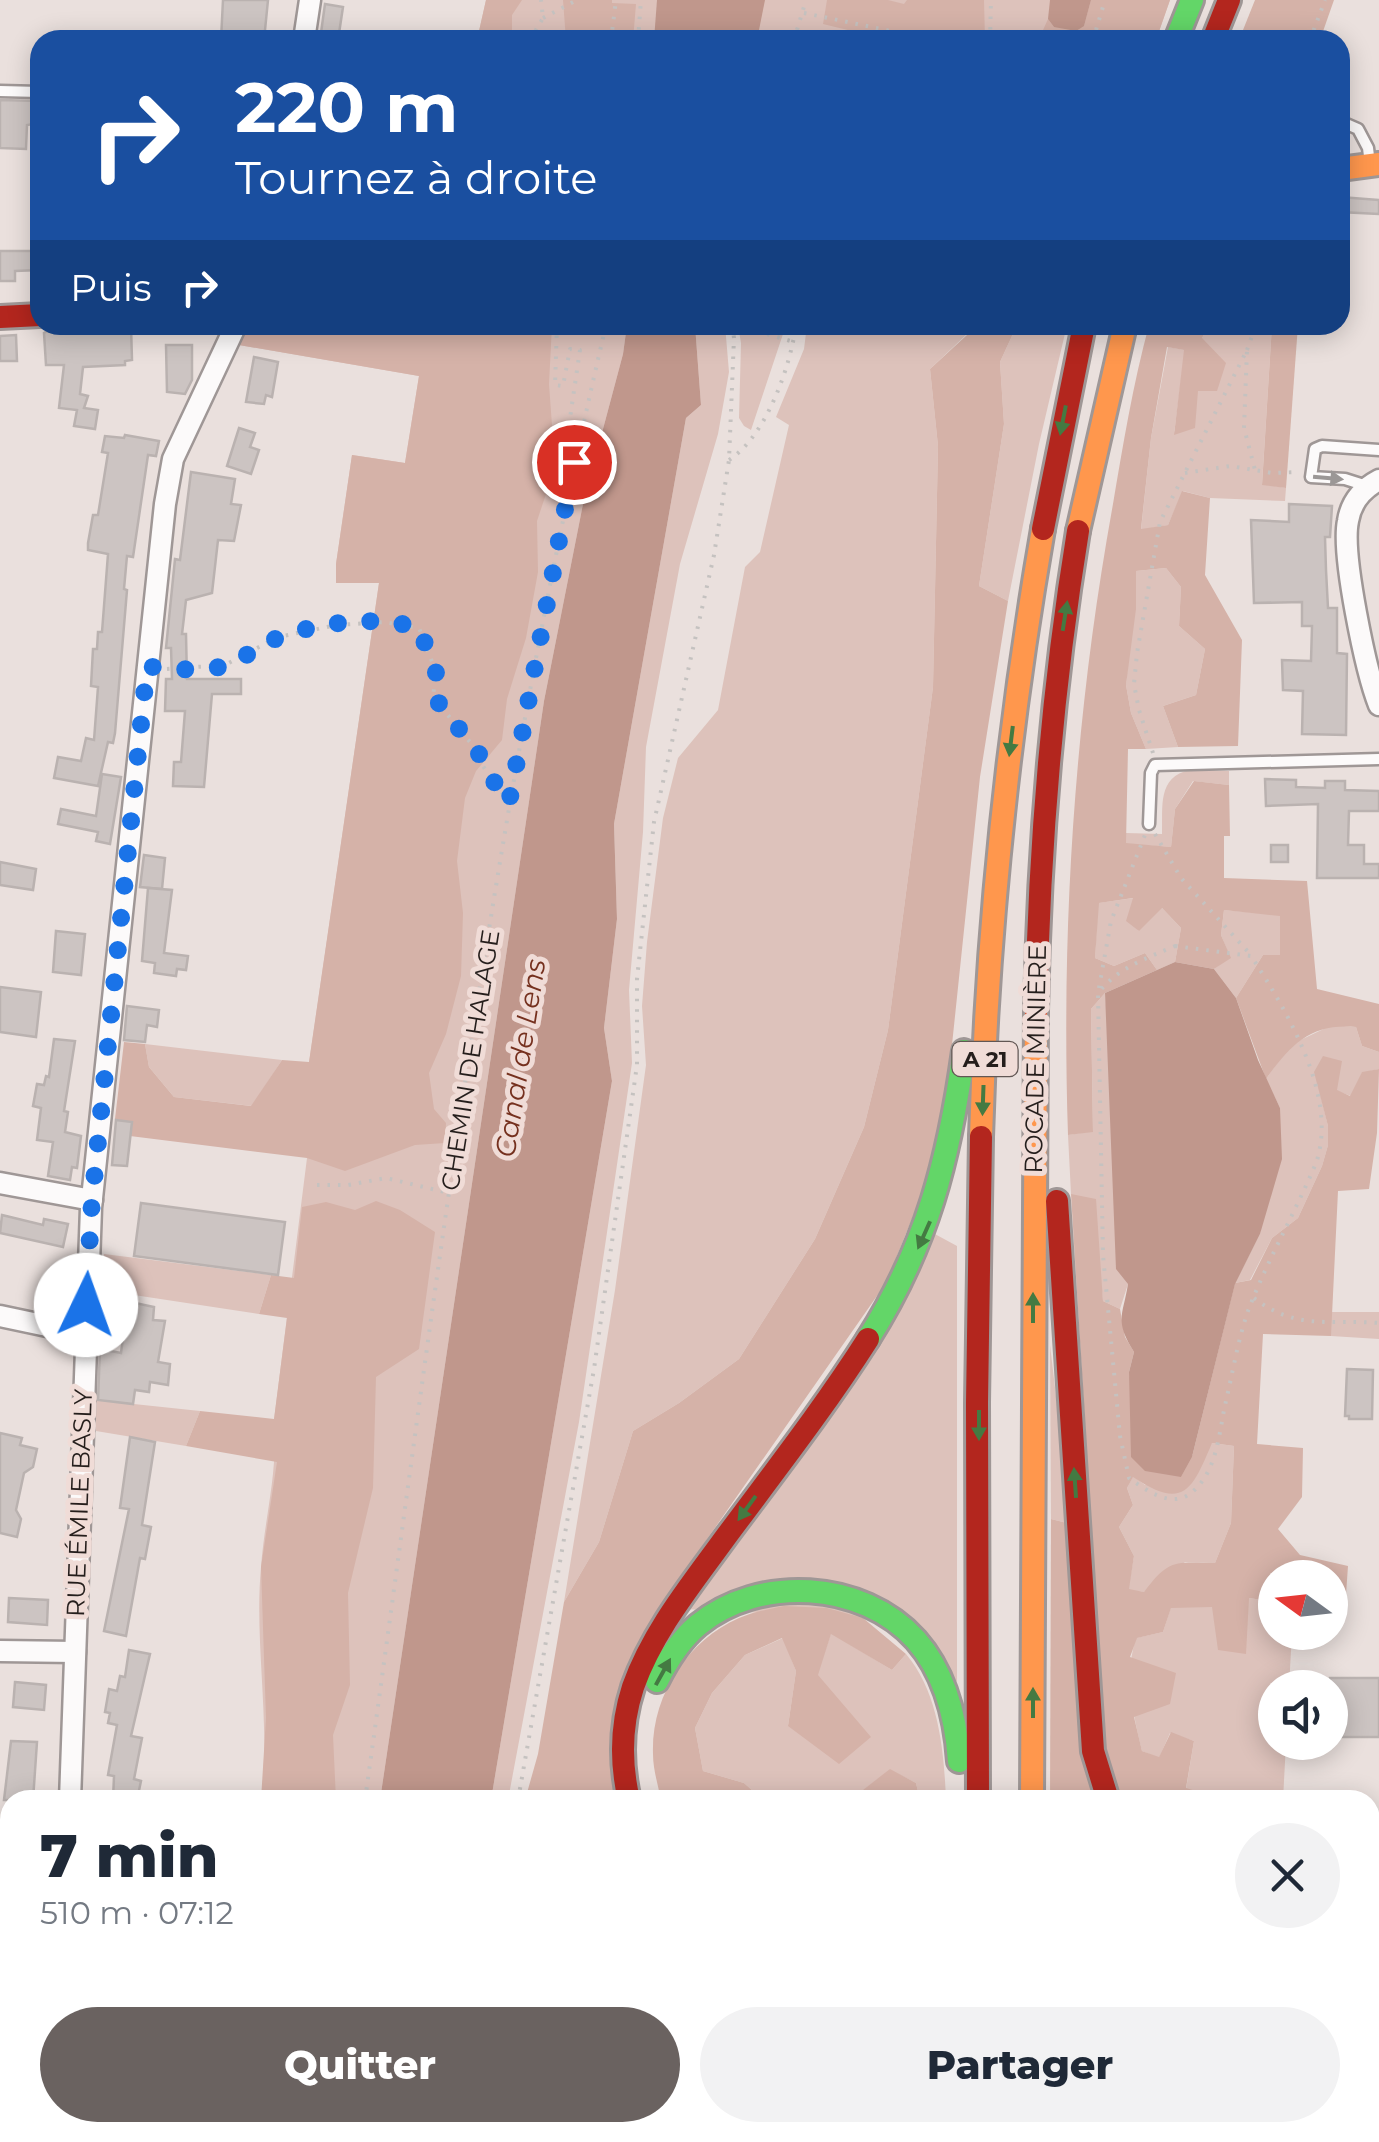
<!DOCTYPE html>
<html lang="fr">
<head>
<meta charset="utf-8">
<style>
	body { margin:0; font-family:Montserrat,sans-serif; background:#f2f2f3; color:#1f2937; height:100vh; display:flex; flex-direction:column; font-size:38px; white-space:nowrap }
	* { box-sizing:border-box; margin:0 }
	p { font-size:32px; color:#747a83 }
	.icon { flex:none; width:55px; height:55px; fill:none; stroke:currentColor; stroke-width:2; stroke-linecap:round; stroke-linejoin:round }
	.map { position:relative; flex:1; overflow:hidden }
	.panel { position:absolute; left:0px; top:1790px; width:1380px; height:352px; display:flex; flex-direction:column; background:#fff; border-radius:30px 30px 0 0; box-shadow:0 5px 25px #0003 }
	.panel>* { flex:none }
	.banner { position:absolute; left:30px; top:30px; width:1320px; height:305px; border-radius:30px; box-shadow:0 5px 25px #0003; background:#1a4fa0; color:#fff; overflow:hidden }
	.needle { width:65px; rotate:285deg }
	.buttons { position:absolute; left:1258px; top:1560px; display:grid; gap:20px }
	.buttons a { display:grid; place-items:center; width:90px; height:90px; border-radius:50%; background:#fff; box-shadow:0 5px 25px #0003; font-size:50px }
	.pin { position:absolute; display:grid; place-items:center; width:85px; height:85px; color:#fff; margin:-42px; border:5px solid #fff; border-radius:50%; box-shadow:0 2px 10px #0007 }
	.me { position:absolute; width:110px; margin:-55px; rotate:3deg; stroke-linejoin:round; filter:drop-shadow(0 0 8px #0008) }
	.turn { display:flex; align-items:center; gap:35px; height:210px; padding:0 40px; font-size:45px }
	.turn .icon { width:130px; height:130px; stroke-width:2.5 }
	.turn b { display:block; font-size:70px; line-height:85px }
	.then { display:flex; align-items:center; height:95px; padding:0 40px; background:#0003; gap:20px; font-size:38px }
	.round { display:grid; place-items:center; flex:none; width:105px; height:105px; border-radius:52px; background:#f2f2f3 }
	.head { display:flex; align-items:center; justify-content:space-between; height:170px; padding:0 40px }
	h1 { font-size:60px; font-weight:800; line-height:75px }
	.primary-button { display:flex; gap:20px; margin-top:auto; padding:20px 40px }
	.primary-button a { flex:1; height:115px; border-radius:60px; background:#6a6260; color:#fff; font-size:40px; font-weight:800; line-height:115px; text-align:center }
	.primary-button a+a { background:#f2f2f3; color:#1f2937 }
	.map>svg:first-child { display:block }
</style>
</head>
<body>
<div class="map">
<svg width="1379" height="2142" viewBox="0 0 1379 2142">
	<rect width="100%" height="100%" fill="#eae0dd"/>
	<g fill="#ddc2bb">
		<path d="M486,0H1170L1156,40H477Z"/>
		<path d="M253,325H627L623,354L583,504L544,701L380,1800H261C271,1722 254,1644 261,1567C265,1514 278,1475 274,1420L307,1158L309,1063L379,583H336V564L352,455L405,463L419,376L239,345L246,329Z"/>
		<path d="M695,325H725L729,372L718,434L680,564L646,747L643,832L629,990L632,1063L579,1422L508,1800H491L612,1081L604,1028L617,919L614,824L686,418L701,405Z"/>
		<path d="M738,325H786L751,430L744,426L739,418L741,343Z"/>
		<path d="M807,325H968L967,334L930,369L938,446L933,687L888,1030L864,1127L815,1239L739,1359L679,1403L633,1431L599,1542L564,1602L615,1290L646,1065L642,1006L647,942L663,818L678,758L718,710L745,567L760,552L789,425L776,417L804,349Z"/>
		<path d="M1017,325H1067L1039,444L1008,601L979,586L1004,424L1000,362Z"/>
		<path d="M1209,325H1272L1262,484L1286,488L1285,501L1210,498L1183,491L1168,525L1141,530L1151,438L1168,347L1185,350L1174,434L1202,338Z"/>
		<path d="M1166,568L1181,587L1179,626L1205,649L1196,695L1163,706L1178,747L1146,749L1131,713L1126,685L1136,571Z"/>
		<path d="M1190,770L1229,771V785L1193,781L1175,809L1171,847L1126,844V833L1162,834C1163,806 1157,777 1190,770Z"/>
		<path d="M1134,898L1138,931L1161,907L1181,928L1175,962L1157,970L1145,953L1114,966L1095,958L1098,903Z"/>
		<path d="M1224,910L1281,915L1280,955H1263L1236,998L1214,969L1230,957L1221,935Z"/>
		<path d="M1105,993L1128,1284L1120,1309L1103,1301L1098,1254L1071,1194L1068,1135L1093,1131L1091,1009Z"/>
		<path d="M1332,1025L1356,1027L1362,1046L1379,1052V1069L1362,1073L1351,1096L1337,1091L1315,1072L1328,1126V1145L1322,1166L1298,1218L1272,1238L1250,1280L1235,1283L1260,1234L1280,1108L1266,1079L1290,1045Z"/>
		<path d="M145,1044L282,1060L252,1106L174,1097L149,1067Z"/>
		<path d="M933,1233L957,1246V1682L908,1620L683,1609Z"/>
		<path d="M104,1254L271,1275L259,1314L101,1290Z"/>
		<path d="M1331,1312H1379V1339L1331,1336Z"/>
		<path d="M1050,1345L1071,1524L1051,1519Z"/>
		<path d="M96,1400L200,1411L186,1446L96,1431Z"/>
		<path d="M1212,1443L1234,1446L1231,1523L1215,1563L1185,1562L1144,1592L1128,1590L1134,1556L1119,1527L1133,1505L1127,1488L1133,1476L1145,1485Z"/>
		<path d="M1249,1598L1275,1602V1632L1292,1633L1289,1687L1275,1688V1742L1286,1743L1283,1800H1225L1186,1789L1194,1741L1170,1733L1159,1758L1142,1751C1133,1714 1124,1674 1136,1638L1163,1632L1171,1607H1212Z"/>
		<path d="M831,1633L892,1670L906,1654C939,1693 944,1751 946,1800H920L916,1783L890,1770L850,1800H763L744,1783L703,1771L695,1728L712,1693L745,1655L783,1638L796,1671L788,1726L817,1675Z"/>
		<path d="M1379,1995V2041L1370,2043V1996Z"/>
		<path d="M0,2018L10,2020V2132L334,2133L332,2142H0Z"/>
		<path d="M486,2132H903L911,2142H485Z"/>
	</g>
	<g fill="#d5b2a8" fill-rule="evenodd">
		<path d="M486,0H522L512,15V40H477Z"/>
		<path d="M563,0H612V3L636,4L633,40H566Z"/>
		<path d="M827,0H888L904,4L907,0H984L985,40H889L823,24Z"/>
		<path d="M1091,0H1170L1156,40H1003L1006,34L1039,39L1048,19L1054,27L1084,26Z"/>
		<path d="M1255,0H1334L1320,40H1239Z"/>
		<path d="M253,325H552L549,384L555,467L537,521L538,572L526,638L507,699L502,740L476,771L465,798L457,861L463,913L461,976L446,1034L429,1073L434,1109L446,1123L445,1143L415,1145L345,1171L307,1158L130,1136L131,1122L115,1119L124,1042L145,1044L149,1067L174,1097L251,1106L282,1060L309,1062L379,583H336V564L352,455L405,463L419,376L239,345L246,329Z"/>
		<path d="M968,325H1017L1000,362L1004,424L979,586L1008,601L980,777L948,1083L929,1177L886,1283L668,1595L615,1800H525L538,1754L564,1602L599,1542L633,1431L679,1403L739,1359L815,1239L864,1127L888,1030L933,687L938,446L930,369L967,335Z"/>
		<path d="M1149,325H1209L1202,338L1226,363L1217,391H1198L1195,428L1174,435L1184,350L1167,347L1151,438L1141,529L1168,525L1182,491L1210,498L1205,575L1242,640L1238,746L1178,747L1163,706L1196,695L1205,649L1179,626L1181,587L1166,568L1136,571V609L1126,685L1131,713L1146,749H1128L1126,843L1171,847L1175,809L1194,781L1229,785L1230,836H1224V878L1307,881L1317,989L1379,1004V1052L1362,1046L1356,1027C1311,1023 1291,1044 1266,1079L1236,998L1263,955H1280V916L1224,910L1221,935L1231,958L1214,969L1175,962L1181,928L1162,908L1139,931L1126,921L1133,898L1099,903L1095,958L1114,966L1145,953L1157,970L1105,993L1091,1009L1093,1132L1068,1135C1061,923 1075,713 1113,504C1123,445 1133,384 1149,325Z"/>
		<path d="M1272,325H1298L1286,488L1262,485Z"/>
		<path d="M1323,1056L1342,1061L1337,1090L1350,1096L1362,1072L1379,1069L1377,1133L1369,1189L1338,1191L1331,1336L1263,1334L1257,1444L1303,1448L1302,1497L1278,1529L1300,1555L1348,1566L1345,1609L1330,1608V1578H1275V1602L1249,1598L1246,1654L1218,1650L1212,1607L1171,1608L1163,1632L1137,1638L1130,1657L1176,1673L1170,1704L1134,1717L1142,1751L1159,1757L1171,1732L1194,1741L1186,1788L1225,1800H1122L1105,1751L1071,1194L1096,1199L1103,1301L1120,1309L1125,1337L1134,1352L1129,1372L1131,1386L1181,1477L1192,1457L1235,1283L1251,1280L1272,1238L1298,1218L1322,1166L1328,1145V1126L1314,1072ZM1212,1443L1234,1446L1231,1523L1215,1563C1174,1562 1169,1559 1144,1592L1129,1589L1134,1556L1119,1527L1133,1505L1127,1488L1133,1477C1184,1511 1192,1490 1212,1443Z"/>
		<path d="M376,1201L400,1210L435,1232L419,1349L376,1377L373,1488L348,1593L350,1685L333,1735L336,1800H261L266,1718L261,1567L277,1462L186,1446L200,1411L274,1419L287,1318L259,1314L271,1275L294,1278L302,1207L326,1202L355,1210Z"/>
		<path d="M1051,1519L1071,1524L1095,1800H1050Z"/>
		<path d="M784,1606L827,1608L863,1618L906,1654L892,1670L831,1634L818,1675L871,1737L839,1764L788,1726L796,1671L782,1638L745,1655L712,1693L695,1728L703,1771L744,1783L763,1800H661C658,1785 653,1769 653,1754C651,1696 687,1641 739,1618C753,1612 770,1609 784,1606Z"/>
		<path d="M890,1769L916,1783L920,1800H850Z"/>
		<path d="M1370,1947H1379V1995L1370,1996Z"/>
		<path d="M264,2133V2132L313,2133L311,2142H266Z"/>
		<path d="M414,2133H459L458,2142H412Z"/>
		<path d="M903,2133H950V2142H911Z"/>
		<path d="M1105,2133H1176L1175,2142H1104Z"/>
	</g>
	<g fill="#c0978c">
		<path d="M657,0H765L757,40H654Z"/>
		<path d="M1050,0H1091L1084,26L1076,31L1054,27L1048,19Z"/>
		<path d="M627,325H695L701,405L686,418L614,824L617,919L604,1028L612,1081L491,1800H380L544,701L583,504L623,354Z"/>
		<path d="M1175,962L1214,969L1236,998L1258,1060L1280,1108L1282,1159L1260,1234L1235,1284L1192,1457L1181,1477L1145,1471L1131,1457L1129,1372L1134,1352C1114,1320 1123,1316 1128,1284L1116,1269L1105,993Z"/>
		<path d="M334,2133V2132L414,2133L412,2142H332Z"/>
	</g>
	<g fill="#ccc4c2" stroke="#bab2b0" stroke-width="2.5">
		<path d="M223,0H268L264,40H221Z"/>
		<path d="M325,4L343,7L338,40H320Z"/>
		<path d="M0,100L40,101V123L27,125L26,149L0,148Z"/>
		<path d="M1340,197L1379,200V214L1340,212Z"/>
		<path d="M0,251H38L39,270L15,271V281H0Z"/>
		<path d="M131,326L132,360L125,361V365L83,367L80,394L88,396L84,408L98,410L95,429L74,426L77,410L59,408L64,365H46L44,333L53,328Z"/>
		<path d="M16,335L17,361H0V336Z"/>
		<path d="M166,345H192V380L185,394L167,392Z"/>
		<path d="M254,357L278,362L272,397L266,395L264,404L246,402Z"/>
		<path d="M239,428L255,433L250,447L259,450L251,474L227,466Z"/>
		<path d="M125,435L159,441L156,456L148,455L133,557L127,556L124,589L127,590L115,733L113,743L108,742L98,786L54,778L58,757L81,761L86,738L94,740L98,687L91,686L93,649H97L98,632H102L108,554L88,550V543L93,515H98L108,453L102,452L105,436L124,438Z"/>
		<path d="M191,472L235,479L231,504L241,505L234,541L218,540L212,593L186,600L182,634H186L187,679H241V694H212L204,787L173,786L174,762H181L185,711H165L166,679H172L171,648H166L175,559L180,560Z"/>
		<path d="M1289,504L1332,506L1330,537H1325L1326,570L1328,608H1337V653L1347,654L1346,735L1302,734L1303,691L1283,690L1282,660L1311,661L1312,626H1302V602L1254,603L1251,520L1289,522Z"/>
		<path d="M102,774L121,777L110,844L96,841L98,832L58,824L61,809L96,816Z"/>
		<path d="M1265,779L1296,780V787L1325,788V781H1345V790L1379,791V811H1349L1348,845H1364V864H1379V878H1317L1318,804L1266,806Z"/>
		<rect x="1271" y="845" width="17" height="17"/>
		<path d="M144,855L165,858L162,889L140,887Z"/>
		<path d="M0,862L36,869L33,890L0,885Z"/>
		<path d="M148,888L172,890L164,953L188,956L186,970L177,969L176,976L154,973L155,963L142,961Z"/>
		<path d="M56,931L85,934L81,975L53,972Z"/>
		<path d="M0,987L41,992L36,1037L0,1032Z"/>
		<path d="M127,1006L159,1010L157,1027L147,1025L145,1042L124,1040Z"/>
		<path d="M54,1039L75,1041L64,1111L68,1112L65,1132L81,1136L77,1168L72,1167L70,1180L48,1176L53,1142L37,1140L41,1108L33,1106L37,1084L44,1085L46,1076L49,1077Z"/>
		<path d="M116,1120L132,1122L127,1166L112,1165Z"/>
		<path d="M141,1203L285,1222L278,1275L134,1256Z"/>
		<path d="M2,1215L43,1225L44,1219L68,1224L63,1247L0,1233Z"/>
		<path d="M102,1296L154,1307L153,1320L165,1321L158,1362L170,1364L168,1385L150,1382L149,1392L135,1390L133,1404L98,1400L100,1349L121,1353L126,1316L101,1312Z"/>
		<path d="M1347,1369L1373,1370L1372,1419H1349V1416H1345Z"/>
		<path d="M0,1433L22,1438L20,1445L37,1449L33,1467L24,1473L16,1510L21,1519L17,1537L0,1533Z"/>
		<path d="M130,1437L155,1442L142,1525L151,1527L145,1559L140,1558L126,1636L104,1631L129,1509L120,1508Z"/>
		<path d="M9,1598L48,1600L47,1625L8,1622Z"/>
		<path d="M129,1650L150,1654L131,1736L142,1738L134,1779L141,1781L137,1800H113L114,1776L108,1775L117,1725L108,1723L110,1713L105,1712L109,1689L117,1691L120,1676L125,1677Z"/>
		<path d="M1330,1678H1379V1737H1334V1696H1330Z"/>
		<path d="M15,1682L46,1685L44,1710L13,1707Z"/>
		<path d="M11,1741L37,1742L33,1800H4Z"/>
	</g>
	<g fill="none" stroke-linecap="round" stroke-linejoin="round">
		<g stroke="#9f9796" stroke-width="15">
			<g id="lane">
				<path d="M0,91L40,92"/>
				<path d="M1342,122L1358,129L1368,148L1370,164"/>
				<path d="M1367,486L1345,479L1311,477L1315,449L1322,446L1379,450"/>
				<path d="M1149,824L1151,773L1155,765L1379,759"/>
			</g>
		</g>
		<g stroke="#9f9796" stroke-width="25">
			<g id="street">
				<path d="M304,40L310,0"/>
				<path d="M1379,480C1362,489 1351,502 1348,521C1341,554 1366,672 1379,705"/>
				<path d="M0,1183L92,1200"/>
				<path d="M0,1316L85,1334"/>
				<path d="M0,1651L75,1652"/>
				<path d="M70,1800L91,1208L165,504L173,459L236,325"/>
				<path d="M0,1944L10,1947"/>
			</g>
		</g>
		<g stroke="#9f9796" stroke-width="28">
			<g id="fast">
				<path d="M1176,40L1192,0"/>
				<path d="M868,1339C927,1246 949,1159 964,1051"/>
				<path d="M657,1681C667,1661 680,1640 698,1625C759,1575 862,1580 916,1640C945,1673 956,1718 959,1761"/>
			</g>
		</g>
		<g stroke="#9f9796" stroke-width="28">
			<g id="slow">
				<path d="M1340,169L1379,164"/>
				<path d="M1078,531L1125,325"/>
				<path d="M981,1137C987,933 1008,730 1043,529"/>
				<path d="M1032,1800L1036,1011"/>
				<path d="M975,2132V2142"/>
				<path d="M1032,2132V2142"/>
			</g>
		</g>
		<g stroke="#9f9796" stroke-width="28">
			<g id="jam">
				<path d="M1213,40L1229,0"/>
				<path d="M0,317L40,315"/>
				<path d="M1043,529L1084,325"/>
				<path d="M1036,1011C1039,850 1052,690 1078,531"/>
				<path d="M1057,1201L1093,1751L1108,1800"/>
				<path d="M629,1800C620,1762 621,1724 633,1687C653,1631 691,1585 725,1538C774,1472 824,1408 868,1339"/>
				<path d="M978,1800L977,1403L981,1137"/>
				<path d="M1370,1928L1379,1926"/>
				<path d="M1089,2142L1090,2132"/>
			</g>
		</g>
		<g stroke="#c5c2c0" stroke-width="4" stroke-dasharray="2.5 8" stroke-linecap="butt">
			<path d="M804,13L934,40"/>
			<path d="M543,18L577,0"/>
			<path d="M530,40L543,18L541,0"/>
			<path d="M611,40L616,0"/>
			<path d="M638,40L641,0"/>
			<path d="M794,40L806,0"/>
			<path d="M990,40L991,0"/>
			<path d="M1093,40L1105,0"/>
			<path d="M1310,40L1325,0"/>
			<path d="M557,325L555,385L563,386L570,349L580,350L566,445L573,460"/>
			<path d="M737,325L794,342"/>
			<path d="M1247,350L1256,325"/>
			<path d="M729,460C766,436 790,368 796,325"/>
			<path d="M1185,473L1230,466L1272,473L1299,472"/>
			<path d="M167,669L225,665L278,637L337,625L384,622L419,628L436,672L433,697L479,753L483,766L509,803"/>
			<path d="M1153,753L1139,710L1134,684L1137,653L1160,522L1247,350L1244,428L1255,470"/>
			<path d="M1155,834L1181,878L1251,955"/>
			<path d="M1175,946L1251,956C1287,1011 1339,1097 1316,1163C1295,1213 1267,1261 1248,1311C1238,1340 1233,1371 1226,1401C1219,1430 1218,1472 1191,1493C1171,1509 1146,1490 1129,1478L1120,1436L1103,1255L1098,993C1119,967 1145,959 1175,946Z"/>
			<path d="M1099,988L1111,921L1145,835"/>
			<path d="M317,1185H348L386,1178L449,1193"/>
			<path d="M1254,1298C1297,1331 1330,1319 1379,1323"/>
			<path d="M365,1800C434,1307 492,810 606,325"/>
			<path d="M518,1800L594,1369L637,1065V979L654,822L714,555L729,460L734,338L732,325"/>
			<path d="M66,2132L69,2142"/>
			<path d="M36,2142L37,2132"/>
			<path d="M318,2142L319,2132"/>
			<path d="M469,2142V2132"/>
		</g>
		<use href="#lane" stroke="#fcfafa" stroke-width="10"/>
		<use href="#street" stroke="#fcfafa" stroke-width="20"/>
		<use href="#fast" stroke="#63d668" stroke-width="22"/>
		<use href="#slow" stroke="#ff974d" stroke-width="22"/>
		<use href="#jam" stroke="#b3261e" stroke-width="22"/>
	</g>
	<defs><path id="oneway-solid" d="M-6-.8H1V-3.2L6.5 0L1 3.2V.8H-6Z" transform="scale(2.5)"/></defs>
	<g fill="#447a42">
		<use href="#oneway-solid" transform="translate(1063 420) rotate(101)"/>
		<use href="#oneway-solid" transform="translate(1065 616) rotate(-81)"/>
		<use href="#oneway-solid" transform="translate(1011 741) rotate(97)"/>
		<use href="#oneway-solid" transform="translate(983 1100) rotate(92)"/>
		<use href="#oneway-solid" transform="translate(924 1235) rotate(114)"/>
		<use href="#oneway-solid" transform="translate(1033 1308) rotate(-90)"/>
		<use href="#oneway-solid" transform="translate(979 1425) rotate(90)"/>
		<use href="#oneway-solid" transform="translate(1075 1483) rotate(-94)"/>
		<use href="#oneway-solid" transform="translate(747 1508) rotate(126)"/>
		<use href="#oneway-solid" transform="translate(663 1672) rotate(-61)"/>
		<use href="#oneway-solid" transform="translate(1033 1703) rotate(-90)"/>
	</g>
	<use fill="#9b9796" href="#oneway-solid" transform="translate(1328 478) rotate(5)"/>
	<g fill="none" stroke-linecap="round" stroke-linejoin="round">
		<path stroke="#1a73e8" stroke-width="18" stroke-dasharray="0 32.4" d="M86,1305L92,1200L147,666C171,670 202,671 225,666C241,662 252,649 266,643C308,623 374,614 419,628L436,672L434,697L479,754L483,766L509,803L574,462"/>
	</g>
	<g text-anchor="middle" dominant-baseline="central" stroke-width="10" stroke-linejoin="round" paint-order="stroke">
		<rect fill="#f0dcd7" stroke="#625754" stroke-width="2.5" x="952.5" y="1042" width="65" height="34" rx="8"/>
		<g font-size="22" font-weight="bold" fill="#251e1c">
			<text x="985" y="1059">A 21</text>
		</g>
		<g font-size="25" fill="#251e1c" stroke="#f0dcd7">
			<text transform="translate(1035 1059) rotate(-89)">ROCADE MINIÈRE</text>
			<text transform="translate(470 1060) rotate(-81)">CHEMIN DE HALAGE</text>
			<text transform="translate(79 1503) rotate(-88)">RUE ÉMILE BASLY</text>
		</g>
		<g font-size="28" font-style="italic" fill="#75301e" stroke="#f0dcd7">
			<text transform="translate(520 1058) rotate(-81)">Canal de Lens</text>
		</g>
	</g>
</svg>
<div class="buttons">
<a><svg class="needle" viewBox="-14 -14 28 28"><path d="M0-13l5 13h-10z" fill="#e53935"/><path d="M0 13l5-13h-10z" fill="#747a83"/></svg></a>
<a><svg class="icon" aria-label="sound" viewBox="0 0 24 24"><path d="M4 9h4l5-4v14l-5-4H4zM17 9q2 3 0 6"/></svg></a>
</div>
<div class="pin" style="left:574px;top:462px;background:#d93025"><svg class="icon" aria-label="arrive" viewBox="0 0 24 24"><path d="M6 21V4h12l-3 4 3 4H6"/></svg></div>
<svg class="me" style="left:86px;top:1305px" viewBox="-20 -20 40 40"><circle r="19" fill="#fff"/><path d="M0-13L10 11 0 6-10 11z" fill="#1a73e8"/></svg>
<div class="banner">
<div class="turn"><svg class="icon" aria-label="right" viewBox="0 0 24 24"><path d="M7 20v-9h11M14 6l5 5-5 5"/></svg><div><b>220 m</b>Tournez à droite</div></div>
<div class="then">Puis<svg class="icon" aria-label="right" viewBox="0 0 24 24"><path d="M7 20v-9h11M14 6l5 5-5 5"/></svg></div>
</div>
<section class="panel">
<div class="head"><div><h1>7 min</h1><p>510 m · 07:12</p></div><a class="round"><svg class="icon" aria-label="close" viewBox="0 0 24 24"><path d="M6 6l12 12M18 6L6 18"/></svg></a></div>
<div class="primary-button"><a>Quitter</a><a>Partager</a></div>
</section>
</div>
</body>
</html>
